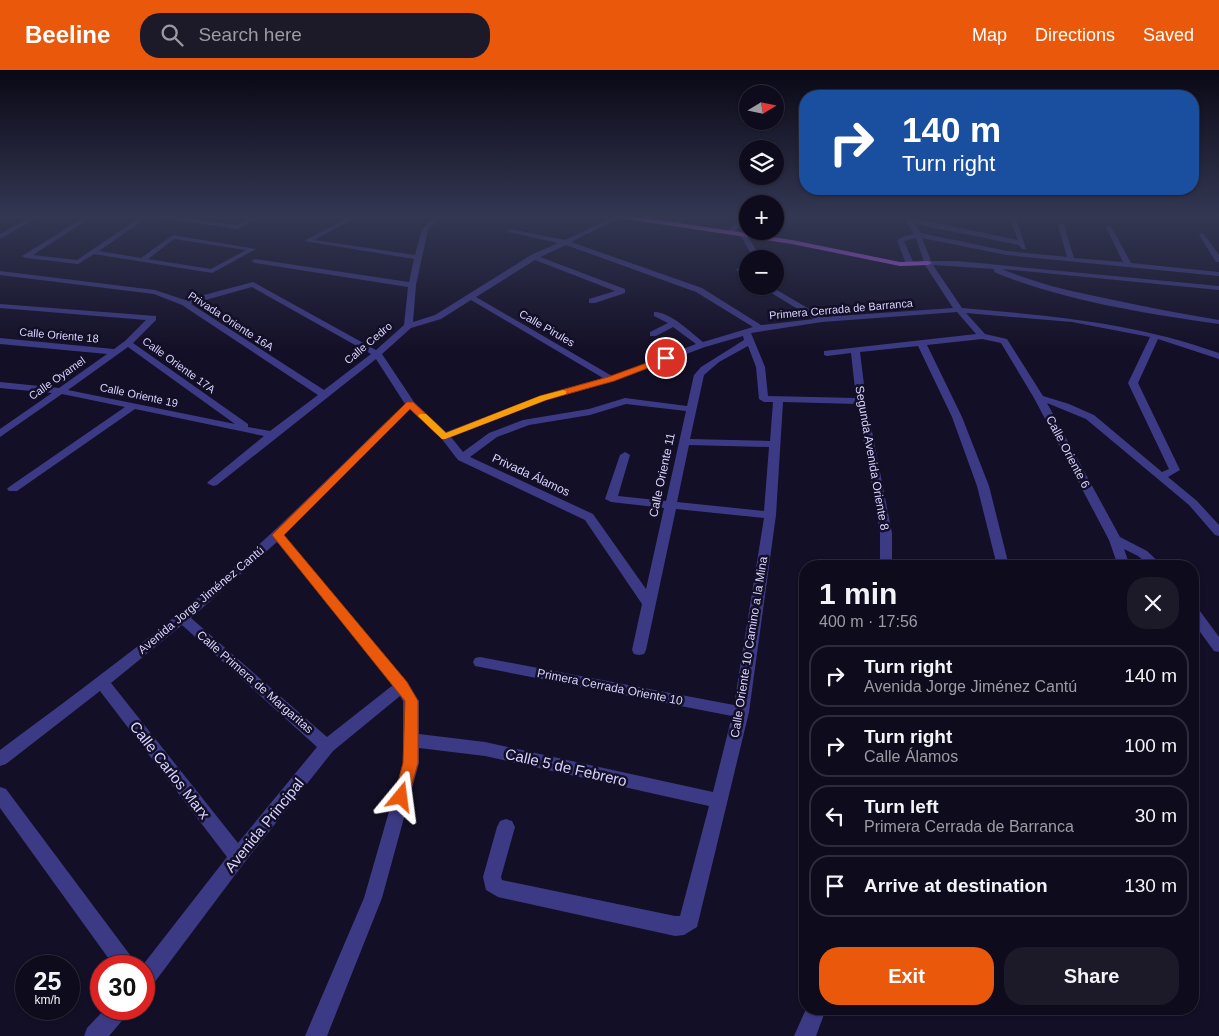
<!DOCTYPE html>
<html lang="en">
<head>
<meta charset="utf-8">
<style>
	body { margin:0; font-family:Helvetica,sans-serif; background:#1c1929; color:#f1f3f6; height:100vh; display:flex; flex-direction:column; font-size:19px; white-space:nowrap }
	* { box-sizing:border-box; margin:0 }
	p { font-size:16px; color:#9b9ba3 }
	.icon { flex:none; width:28px; height:28px; fill:none; stroke:currentColor; stroke-width:2; stroke-linecap:round; stroke-linejoin:round }
	.map { position:relative; flex:1; overflow:hidden }
	.sheet { position:absolute; left:799px; top:490px; width:400px; height:455px; display:flex; flex-direction:column; background:#0e0b1c; border-radius:20px; box-shadow:0 1px 4px #0004,0 0 0 1px #2e2b3b }
	.sheet>* { flex:none }
	.hud { position:absolute; left:799px; top:20px; width:400px; height:105px; border-radius:20px; box-shadow:0 1px 4px #0004,0 0 0 1px #2e2b3b; background:#1a4fa0; color:#fff; overflow:hidden }
	.needle { width:32px; rotate:80deg }
	.controls { position:absolute; left:739px; top:15px; display:grid; gap:10px }
	.controls a { display:grid; place-items:center; width:45px; height:45px; border-radius:50%; background:#0e0b1c; box-shadow:0 1px 4px #0004,0 0 0 1px #2e2b3b; font-size:25px }
	.speed { position:absolute; left:15px; top:885px; display:flex; gap:10px; font-size:25px; font-weight:700; text-align:center }
	.speed>* { display:grid; place-content:center; width:65px; height:65px; border-radius:50%; background:#0e0b1c; box-shadow:0 1px 4px #0004,0 0 0 1px #2e2b3b; line-height:1 }
	.speed small { font-size:12px; font-weight:400 }
	.speed .limit { border:8px solid #d22; background:#fff; color:#111 }
	.pin { position:absolute; display:grid; place-items:center; width:42px; height:42px; color:#fff; margin:-21px; border:2px solid #fff; border-radius:50%; box-shadow:0 1px 5px #0007 }
	.me { position:absolute; width:55px; margin:-28px; rotate:16deg; stroke-linejoin:round; filter:drop-shadow(0 0 4px #0008) }
	.turn { display:flex; align-items:center; gap:18px; height:105px; padding:0 20px; font-size:22px }
	.turn .icon { width:65px; height:65px; stroke-width:2.5 }
	.turn b { display:block; font-size:35px; line-height:42px }
	.round { display:grid; place-items:center; flex:none; width:52px; height:52px; border-radius:20px; background:#1c1929 }
	.overview { display:flex; align-items:center; justify-content:space-between; height:85px; padding:0 20px }
	h1 { font-size:30px; font-weight:700; line-height:38px }
	.action { display:flex; gap:10px; margin-top:auto; padding:10px 20px }
	.action a { flex:1; height:58px; border-radius:20px; background:#ea580c; color:#fff; font-size:20px; font-weight:700; line-height:58px; text-align:center }
	.action a+a { background:#1c1929; color:#f1f3f6 }
	ul { padding:0; list-style:none }
	li { display:flex; align-items:center; gap:15px; height:62px; margin:0 10px 8px; padding:0 10px; border:2px solid #2e2b3b; border-radius:20px }
	li div { flex:1 }
	li b { display:block; font-size:19px }
	li em { font-style:normal }
	header { display:flex; align-items:center; gap:30px; box-sizing:border-box; height:70px; padding:0 25px; background:#ea580c; color:#fff }
	header strong { font-size:24px }
	nav { display:flex; gap:28px; margin-inline-start:auto; font-size:18px }
	.search { width:350px; height:45px; background:#1c1929; display:flex; align-items:center; gap:12px; box-sizing:border-box; padding:0 18px; border-radius:20px; color:#9b9ba3; font-size:19px }
	.map>svg:first-child { display:block }
</style>
</head>
<body>
<header>
<strong>Beeline</strong>
<div class="search"><svg class="icon" aria-label="search" viewBox="0 0 24 24"><circle cx="10" cy="10" r="6"/><path d="M15 15l6 6"/></svg>Search here</div>
<nav><a>Map</a><a>Directions</a><a>Saved</a></nav>
</header>
<div class="map">
<svg width="1219" height="966" viewBox="0 0 1219 966">
	<rect width="100%" height="100%" fill="#130f26"/>
	<g fill="none" stroke-linecap="round" stroke-linejoin="round">
		<g fill="#3d3a85" fill-rule="evenodd">
			<path d="M33,146H40L0,169V164Z"/>
			<path d="M86,146H93L33,185L77,190L142,146H149L99,181L141,188L173,165L256,179L212,203L94,184L78,194L26,188L22,186ZM174,169L246,180L211,199L148,189Z"/>
			<path d="M157,146H173L237,155L254,146H261L238,159L160,148Z"/>
			<path d="M351,146H359L314,170L415,185L422,159L435,146H441L428,160L416,215L413,252L435,245L531,185L558,173L508,162V160L510,159L565,170L615,146H623L571,172L702,218L761,255L814,249L760,216H770L823,247L953,238L925,195L916,168L904,171L914,194L910,196L906,194L897,170L904,166L914,164L903,146L1018,170L1009,146H1015L1026,179H1022L1019,175L915,154L921,163L1007,181L1067,187L1058,155L1061,153L1064,155L1074,188L1123,192L1106,157L1111,156L1131,193L1219,202V206L1007,185L922,168L931,191H957L1219,216V220L1002,199C1037,214 1073,222 1109,229C1146,237 1182,244 1219,250V254C1147,244 1061,230 994,202V199L933,195L962,238C1052,246 1132,252 1219,283V289L1158,269L1138,313L1180,400L1168,407L1197,431L1219,455V466L1215,465L1189,435L1086,349L1047,333L1120,467L1147,481L1163,496H1150L1138,486L1124,479L1130,496H1118L1109,470L1034,328L1001,273L982,269L927,275L962,347L989,416L1009,496H997L977,416L952,347L918,276L860,282L866,331L892,463V496H880V463L857,334L783,332L776,445L749,642L697,857L684,865L675,866L498,827L486,820L483,807L497,757L500,751L506,749L512,751L515,757L501,807L502,810L675,846H680L709,736L485,686L419,678V693L382,828L327,966H305L364,828L403,693V631L400,626L333,681L244,793L151,917L144,920V896H142L227,787L100,621L6,694L0,696V680C82,619 165,558 241,491C298,440 350,386 405,334L376,289L217,415L213,416L207,413L209,411L264,366L135,339L17,421H9L7,419L9,417L125,337L62,324L0,367V359L52,323L0,318V312L59,318L107,284L0,274V268L114,279L125,271L146,250L0,238V234L156,246V250L133,273L248,354V357L270,361L318,325L182,235L154,224L0,205V201L155,220L185,230L253,212L376,280L404,255L408,217L255,193L251,191L255,189L409,212L414,189L304,171ZM566,175L696,222L753,257L703,272C692,263 669,241 654,242V246L668,253L650,262V266H656L673,257L696,274L612,306L476,227L535,190L615,221L589,229V233H595L625,223V219L540,187ZM252,217L371,284L324,320L191,234ZM471,230L603,308L540,326L446,362L414,332L382,284L411,258L441,249ZM957,242L976,264L824,281V285L827,286L851,283L856,328L768,326L765,297L751,263L822,252ZM966,243L1072,252L1150,267L1128,313L1169,399L1162,402L1094,345L1069,334L1043,326L1007,269L985,264ZM743,266L744,270L701,297L694,305L687,336L625,328L589,339L523,350L489,363L463,382L451,367L546,330L614,311L705,277ZM748,276L756,297L759,329L764,332H773L770,371L690,369L704,305L719,292ZM128,277L235,354L68,320ZM626,334L686,341L666,431L618,426L630,385L625,382L620,385L605,429L611,432L664,438L646,519L593,444L470,387L497,367L529,355L590,345ZM410,339L441,368L458,390L585,450L642,534L632,580L634,584L639,585L644,584L646,580L676,439L764,448L734,635L480,587L475,588L473,592L475,596L480,597L732,646L713,722L485,672L419,664V631L407,612L284,465ZM689,375L769,377L764,441L677,432ZM277,472L393,615L327,667L191,548ZM182,555L317,677L238,773L111,613Z"/>
			<path d="M682,146H689L677,155H673V153Z"/>
			<path d="M743,146H748V149L732,163H728V161Z"/>
			<path d="M741,163H745L759,184L755,189H748L751,184L740,164Z"/>
			<path d="M1202,163L1204,164L1219,185V192H1216L1199,165Z"/>
			<path d="M745,191H748V197L744,200L748,202V208L736,200Z"/>
			<path d="M1192,535L1197,537L1219,567V582L1214,581L1192,551Z"/>
			<path d="M0,717L6,719L133,889L136,896H114L0,738Z"/>
			<path d="M105,939H129L126,946L109,966H84L87,958Z"/>
			<path d="M806,939H826L816,966H794Z"/>
		</g>
		<path fill="#c25bff" fill-rule="evenodd" d="M617,146H632L792,170L900,192L928,191L932,193L928,195L900,196L792,174L620,148Z"/>
	</g>
	<linearGradient id="sky" x2="0" y2="1"><stop stop-color="#0a0815"/><stop offset="0.52" stop-color="#333752"/><stop offset="1" stop-color="#333752" stop-opacity="0"/></linearGradient>
	<rect width="1219" height="281" fill="url(#sky)"/>
	<path fill="#ea580c" stroke="#983908" d="M666,286L670,288L669,290L614,311L546,330L445,369H442L410,339L284,465L407,612L418,631V693L407,732L401,733L396,732L394,727L403,693L405,631L272,465L407,332H413L446,363L540,326L608,307Z"/>
	<path fill="#f59e0b" d="M563,320L566,321V324L546,330L445,369H442L418,346L420,344H426L446,363L540,326Z"/>
	<g text-anchor="middle" dominant-baseline="central" stroke-width="5" stroke-linejoin="round" paint-order="stroke">
		<g font-size="11" fill="#d9d4ff" stroke="#130f26">
			<text transform="translate(841 239) rotate(-5)">Primera Cerrada de Barranca</text>
			<text transform="translate(231 251) rotate(33)">Privada Oriente 16A</text>
			<text transform="translate(547 258) rotate(30)">Calle Pirules</text>
			<text transform="translate(59 265) rotate(5)">Calle Oriente 18</text>
			<text transform="translate(368 273) rotate(-40)">Calle Cedro</text>
			<text transform="translate(179 295) rotate(36)">Calle Oriente 17A</text>
			<text transform="translate(57 308) rotate(-35)">Calle Oyamel</text>
			<text transform="translate(139 325) rotate(12)">Calle Oriente 19</text>
		</g>
		<g font-size="12" fill="#d9d4ff" stroke="#130f26">
			<text transform="translate(1068 382) rotate(62)">Calle Oriente 6</text>
			<text transform="translate(872 388) rotate(80)">Segunda Avenida Oriente 8</text>
			<text transform="translate(531 405) rotate(25)">Privada Álamos</text>
			<text transform="translate(662 405) rotate(-78)">Calle Oriente 11</text>
			<text transform="translate(201 530) rotate(-40)">Avenida Jorge Jiménez Cantú</text>
			<text transform="translate(749 577) rotate(-81)">Calle Oriente 10 Camino a la Mina</text>
			<text transform="translate(255 612) rotate(41)">Calle Primera de Margaritas</text>
			<text transform="translate(610 617) rotate(11)">Primera Cerrada Oriente 10</text>
		</g>
		<g font-size="15" fill="#d9d4ff" stroke="#130f26">
			<text transform="translate(566 697) rotate(13)">Calle 5 de Febrero</text>
			<text transform="translate(170 700) rotate(52)">Calle Carlos Marx</text>
			<text transform="translate(264 755) rotate(-51)">Avenida Principal</text>
		</g>
	</g>
</svg>
<div class="controls">
<a><svg class="needle" viewBox="-14 -14 28 28"><path d="M0-13l5 13h-10z" fill="#e53935"/><path d="M0 13l5-13h-10z" fill="#9b9ba3"/></svg></a>
<a><svg class="icon" aria-label="layers" viewBox="0 0 24 24"><path d="M12 4l9 5-9 5-9-5zM3 14l9 5 9-5"/></svg></a>
<a>+</a>
<a>−</a>
</div>
<div class="speed"><div>25<small>km/h</small></div><div class="limit">30</div></div>
<div class="pin" style="left:666px;top:288px;background:#d93025"><svg class="icon" aria-label="arrive" viewBox="0 0 24 24"><path d="M6 21V4h12l-3 4 3 4H6"/></svg></div>
<svg class="me" style="left:401px;top:727px" viewBox="-20 -20 40 40"><path d="M0-17L14 15 0 8-14 15z" fill="#ea580c" stroke="#fff" stroke-width="4"/></svg>
<div class="hud">
<div class="turn"><svg class="icon" aria-label="right" viewBox="0 0 24 24"><path d="M7 20v-9h11M14 6l5 5-5 5"/></svg><div><b>140 m</b>Turn right</div></div>
</div>
<section class="sheet">
<div class="overview"><div><h1>1 min</h1><p>400 m · 17:56</p></div><a class="round"><svg class="icon" aria-label="close" viewBox="0 0 24 24"><path d="M6 6l12 12M18 6L6 18"/></svg></a></div>
<ul>
<li><svg class="icon" aria-label="right" viewBox="0 0 24 24"><path d="M7 20v-9h11M14 6l5 5-5 5"/></svg><div><b>Turn right</b><p>Avenida Jorge Jiménez Cantú</p></div><em>140 m</em></li>
<li><svg class="icon" aria-label="right" viewBox="0 0 24 24"><path d="M7 20v-9h11M14 6l5 5-5 5"/></svg><div><b>Turn right</b><p>Calle Álamos</p></div><em>100 m</em></li>
<li><svg class="icon" aria-label="left" viewBox="0 0 24 24"><path d="M17 20v-9H6M10 6l-5 5 5 5"/></svg><div><b>Turn left</b><p>Primera Cerrada de Barranca</p></div><em>30 m</em></li>
<li><svg class="icon" aria-label="arrive" viewBox="0 0 24 24"><path d="M6 21V4h12l-3 4 3 4H6"/></svg><div><b>Arrive at destination</b></div><em>130 m</em></li>
</ul>
<div class="action"><a>Exit</a><a>Share</a></div>
</section>
</div>
</body>
</html>
